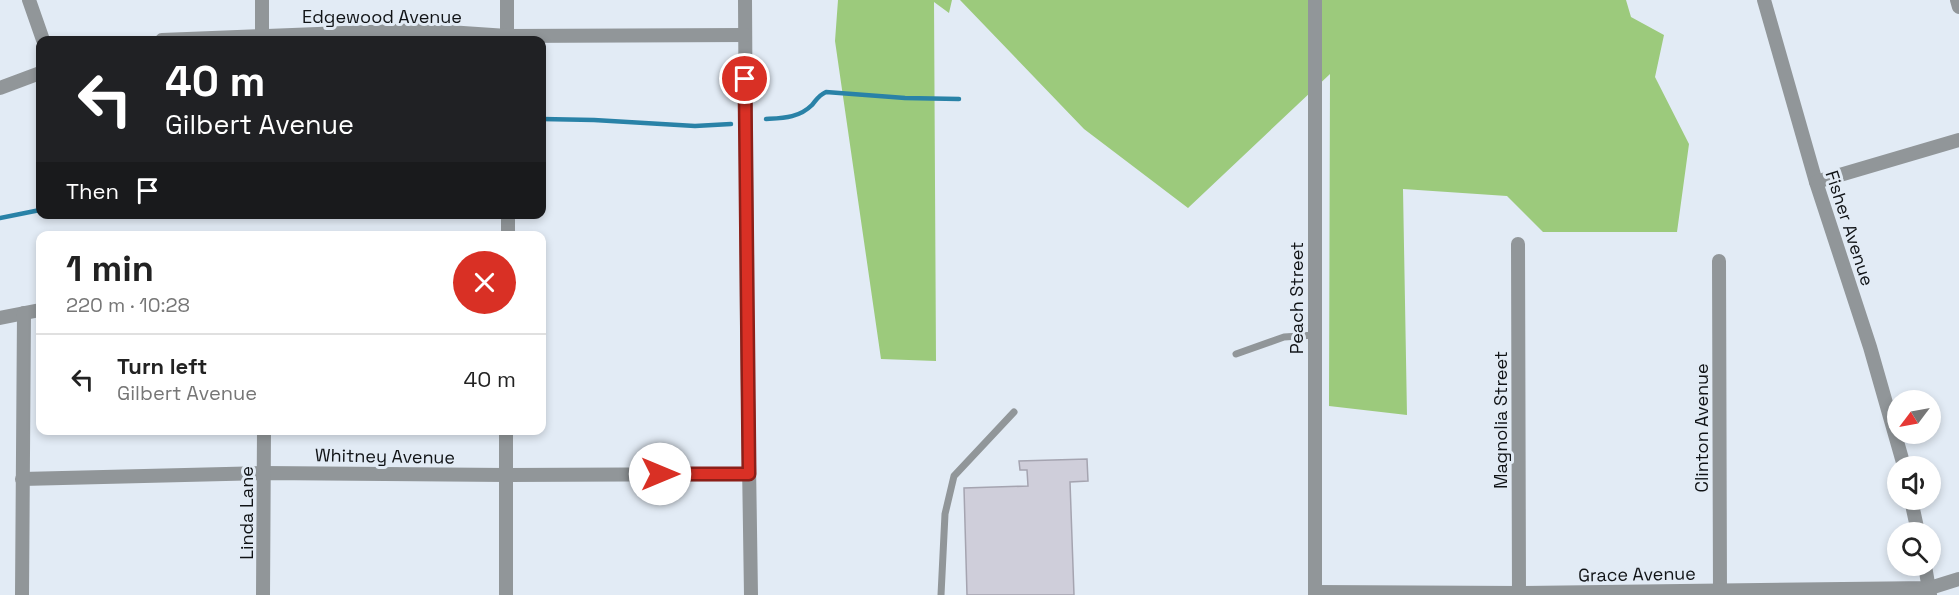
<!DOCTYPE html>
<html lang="en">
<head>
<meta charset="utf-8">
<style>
	body { margin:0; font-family:"Space Grotesk",sans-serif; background:#f6f6f6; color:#222; height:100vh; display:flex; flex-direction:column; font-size:22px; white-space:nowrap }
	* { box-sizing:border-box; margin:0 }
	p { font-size:20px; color:#767676 }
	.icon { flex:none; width:33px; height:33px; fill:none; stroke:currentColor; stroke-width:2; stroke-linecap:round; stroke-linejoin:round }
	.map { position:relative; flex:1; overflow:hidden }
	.sheet { position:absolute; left:36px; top:231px; width:510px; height:204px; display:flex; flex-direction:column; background:#fff; border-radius:12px; box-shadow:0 3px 9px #0003 }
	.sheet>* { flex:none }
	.hud { position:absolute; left:36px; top:36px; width:510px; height:183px; border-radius:12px; box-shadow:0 3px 9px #0003; background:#202124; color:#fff; overflow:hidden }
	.needle { width:39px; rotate:238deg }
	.controls { position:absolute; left:1887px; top:390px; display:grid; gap:12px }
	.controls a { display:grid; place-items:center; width:54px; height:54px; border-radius:50%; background:#fff; box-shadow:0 3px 9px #0003; font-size:30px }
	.pin { position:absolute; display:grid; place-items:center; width:51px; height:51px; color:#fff; margin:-26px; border:3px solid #fff; border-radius:50%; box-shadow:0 2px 6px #0007 }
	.me { position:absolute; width:66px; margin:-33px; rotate:90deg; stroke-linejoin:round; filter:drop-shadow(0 0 4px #0008) }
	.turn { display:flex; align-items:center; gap:21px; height:126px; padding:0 30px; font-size:27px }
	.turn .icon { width:78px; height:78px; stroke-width:2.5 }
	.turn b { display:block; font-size:42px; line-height:51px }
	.then { display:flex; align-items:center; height:57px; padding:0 30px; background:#0003; gap:12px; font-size:22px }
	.round { display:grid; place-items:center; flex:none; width:63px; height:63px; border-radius:32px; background:#f6f6f6 }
	.summary { display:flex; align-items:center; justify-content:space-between; height:102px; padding:0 30px }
	h1 { font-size:36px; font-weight:700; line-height:45px }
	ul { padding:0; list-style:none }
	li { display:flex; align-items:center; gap:18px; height:90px; padding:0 30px; border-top:2px solid #e0e0e0 }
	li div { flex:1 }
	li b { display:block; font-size:22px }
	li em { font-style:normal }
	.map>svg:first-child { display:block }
</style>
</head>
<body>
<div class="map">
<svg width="1959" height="595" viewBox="0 0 1959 595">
	<rect width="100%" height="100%" fill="#e2ebf5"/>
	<g fill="#9cca7c">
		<path d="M838,0H952L949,13L934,2L936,361L881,359L835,41Z"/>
		<path d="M960,0H1626L1631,17L1664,35L1655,77L1689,144L1677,232H1543L1507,196L1403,189L1407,415L1329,406L1330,74L1188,208L1084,129Z"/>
	</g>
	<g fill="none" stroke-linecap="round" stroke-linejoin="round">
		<g stroke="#2982a7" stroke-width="4.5">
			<path d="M542,119L594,120L695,126L731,124"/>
			<path d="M766,119C783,118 799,118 812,105C817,99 819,95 826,92L905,98L959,99"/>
			<path d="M0,218L40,210"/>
		</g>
	</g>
	<path fill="#cfceda" stroke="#a5a4b0" stroke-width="1.5" d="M1087,459L1088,481L1070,482L1074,595H967L964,488L1028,486L1027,470H1020L1019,461Z"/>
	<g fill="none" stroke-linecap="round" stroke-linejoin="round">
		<g stroke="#919699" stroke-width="7">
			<path d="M1236,354L1284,337L1315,335"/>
			<path d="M941,595L945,514L954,476L1014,412"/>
		</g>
		<g stroke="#919699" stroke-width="14">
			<path d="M29,0L43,40"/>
			<path d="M507,0V40"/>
			<path d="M745,0L747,332L751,595"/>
			<path d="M1764,0L1816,182L1870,347L1904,466"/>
			<path d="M1957,0L1959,7"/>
			<path d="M262,35V0"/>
			<path d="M162,40L419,30L507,36L745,35"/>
			<path d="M0,88L40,73"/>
			<path d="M1816,182L1959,140"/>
			<path d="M508,214V236"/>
			<path d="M1518,244L1519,595"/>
			<path d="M1719,261L1720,595"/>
			<path d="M0,318L40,310"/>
			<path d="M22,479L264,473L506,475L749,474"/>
			<path d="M1911,500L1918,532"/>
			<path d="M1925,566L1930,595"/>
			<path d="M1315,592L1519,593L1930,588L1959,579"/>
			<path d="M22,595L24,313"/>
			<path d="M263,595L264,430"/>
			<path d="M506,595V430"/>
			<path d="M1315,595V0"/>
		</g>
	</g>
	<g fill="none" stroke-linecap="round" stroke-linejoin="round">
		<g stroke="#8d1f18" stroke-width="15">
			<path id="route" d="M660,474H749L745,79"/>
		</g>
		<use href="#route" stroke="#d93025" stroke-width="10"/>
	</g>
	<g text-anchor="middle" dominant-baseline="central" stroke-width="6" stroke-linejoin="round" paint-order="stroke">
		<g font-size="18" fill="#101316" stroke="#e2ebf5">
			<text x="382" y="16">Edgewood Avenue</text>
			<text transform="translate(1850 228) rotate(72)">Fisher Avenue</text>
			<text transform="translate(1296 298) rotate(-90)">Peach Street</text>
			<text transform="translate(1500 420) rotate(-90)">Magnolia Street</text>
			<text transform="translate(1701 428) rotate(-90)">Clinton Avenue</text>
			<text transform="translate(385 456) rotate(1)">Whitney Avenue</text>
			<text transform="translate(246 513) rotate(-90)">Linda Lane</text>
			<text transform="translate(1637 574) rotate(-1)">Grace Avenue</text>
		</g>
	</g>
</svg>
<div class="controls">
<a><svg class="needle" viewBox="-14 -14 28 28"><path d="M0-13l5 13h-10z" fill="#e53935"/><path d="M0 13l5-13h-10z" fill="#767676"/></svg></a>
<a><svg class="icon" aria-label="sound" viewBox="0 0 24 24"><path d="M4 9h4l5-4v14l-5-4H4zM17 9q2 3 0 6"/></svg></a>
<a><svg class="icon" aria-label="search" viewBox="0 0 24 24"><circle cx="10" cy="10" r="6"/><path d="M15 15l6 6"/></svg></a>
</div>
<div class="pin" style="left:745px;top:79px;background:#d93025"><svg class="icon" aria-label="arrive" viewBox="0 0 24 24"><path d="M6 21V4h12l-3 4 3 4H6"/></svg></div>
<svg class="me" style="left:660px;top:474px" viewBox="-20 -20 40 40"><circle r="19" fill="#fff"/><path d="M0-13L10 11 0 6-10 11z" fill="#d93025"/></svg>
<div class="hud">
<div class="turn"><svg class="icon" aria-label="left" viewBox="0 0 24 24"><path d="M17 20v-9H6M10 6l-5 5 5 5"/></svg><div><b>40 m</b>Gilbert Avenue</div></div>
<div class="then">Then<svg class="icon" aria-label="arrive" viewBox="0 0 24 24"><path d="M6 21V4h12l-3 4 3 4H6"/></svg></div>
</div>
<section class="sheet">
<div class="summary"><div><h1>1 min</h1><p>220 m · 10:28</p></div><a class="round" style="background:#d93025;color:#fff"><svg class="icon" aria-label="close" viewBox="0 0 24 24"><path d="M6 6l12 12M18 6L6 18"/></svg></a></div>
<ul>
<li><svg class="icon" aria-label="left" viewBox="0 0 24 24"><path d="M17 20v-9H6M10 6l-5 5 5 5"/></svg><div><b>Turn left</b><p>Gilbert Avenue</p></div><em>40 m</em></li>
</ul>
</section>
</div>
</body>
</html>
